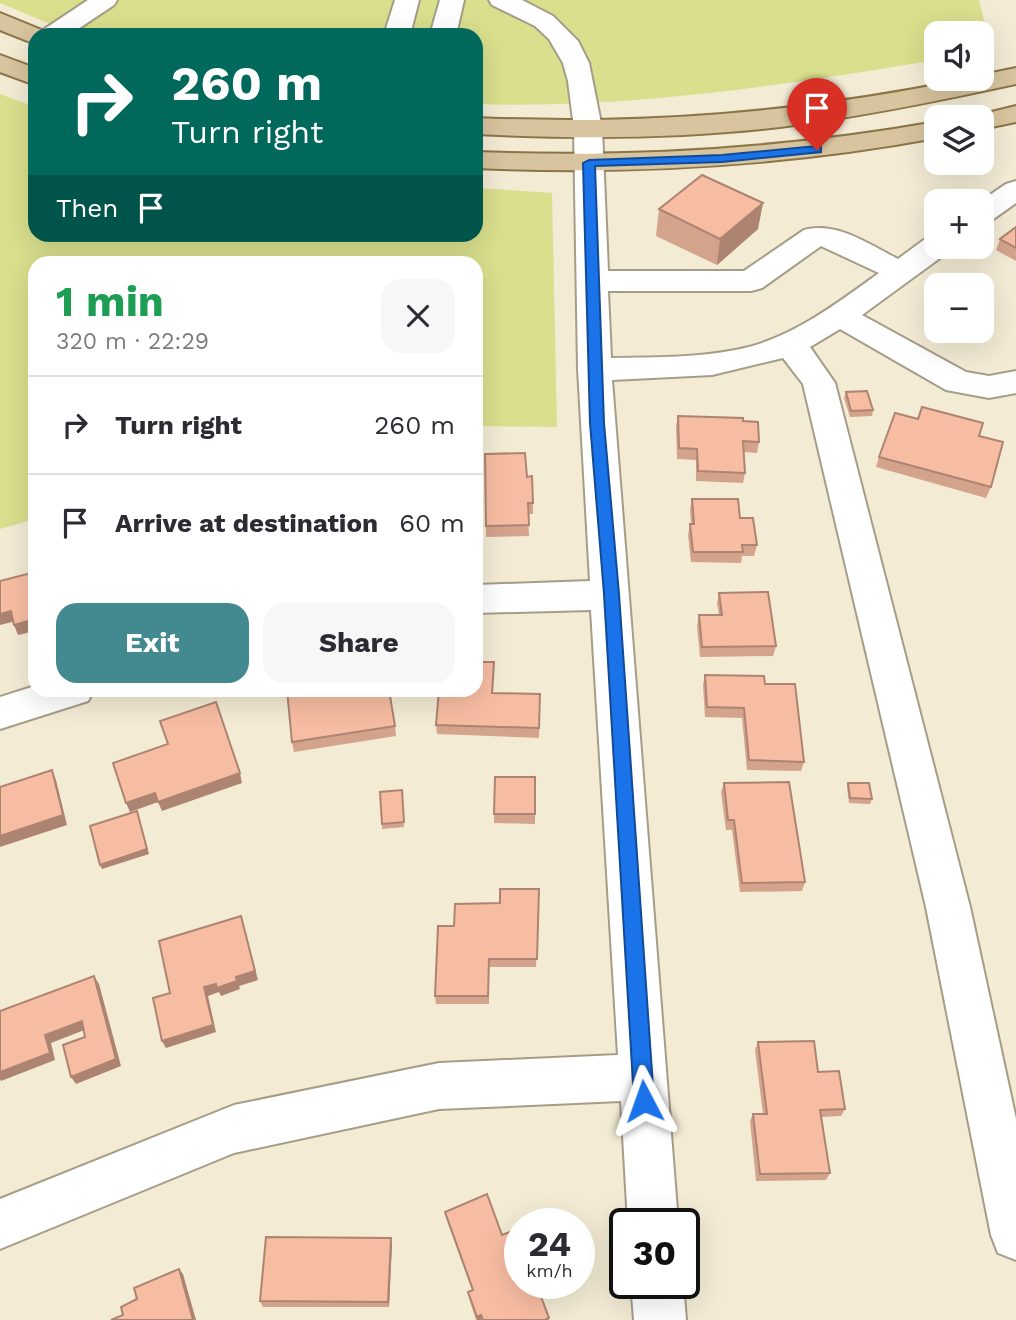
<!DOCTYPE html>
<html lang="en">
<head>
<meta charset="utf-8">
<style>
	body { margin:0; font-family:"Work Sans",sans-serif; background:#f7f7f7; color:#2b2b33; height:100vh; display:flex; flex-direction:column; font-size:26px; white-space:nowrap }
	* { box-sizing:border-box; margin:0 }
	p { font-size:23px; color:#7c7c81 }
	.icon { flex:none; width:38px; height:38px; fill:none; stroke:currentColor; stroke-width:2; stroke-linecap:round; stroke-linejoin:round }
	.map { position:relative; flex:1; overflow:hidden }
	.panel { position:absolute; left:28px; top:256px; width:455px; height:441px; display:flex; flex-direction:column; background:#fff; border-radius:21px; box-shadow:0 7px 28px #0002 }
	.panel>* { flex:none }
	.top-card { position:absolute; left:28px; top:28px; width:455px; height:214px; border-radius:21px; box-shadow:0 7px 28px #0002; background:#00695c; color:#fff; overflow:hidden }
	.tools { position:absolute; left:924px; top:21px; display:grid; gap:14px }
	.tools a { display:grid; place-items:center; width:70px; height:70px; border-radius:14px; background:#fff; box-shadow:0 7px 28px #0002; font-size:35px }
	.speed { position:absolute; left:504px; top:1208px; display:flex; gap:14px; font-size:35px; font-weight:700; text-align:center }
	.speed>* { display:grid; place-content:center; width:91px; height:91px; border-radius:50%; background:#fff; box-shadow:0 7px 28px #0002; line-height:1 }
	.speed small { font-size:18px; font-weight:400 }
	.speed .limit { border:4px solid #111; border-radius:10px; background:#fff; color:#111 }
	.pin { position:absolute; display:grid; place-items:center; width:60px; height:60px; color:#fff; margin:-72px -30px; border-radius:50% 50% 50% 0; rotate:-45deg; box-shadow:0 0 7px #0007 }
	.pin .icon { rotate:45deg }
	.me { position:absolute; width:77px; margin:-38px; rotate:356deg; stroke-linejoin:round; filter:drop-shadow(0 0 5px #0008) }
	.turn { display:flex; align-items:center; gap:24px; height:147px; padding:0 28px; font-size:32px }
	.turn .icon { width:91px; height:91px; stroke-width:2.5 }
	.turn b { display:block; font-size:49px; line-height:60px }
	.then { display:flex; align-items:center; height:66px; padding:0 28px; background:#0003; gap:14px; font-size:26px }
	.round { display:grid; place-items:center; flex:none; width:74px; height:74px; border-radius:21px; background:#f7f7f7 }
	.summary { display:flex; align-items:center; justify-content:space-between; height:119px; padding:0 28px }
	h1 { font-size:42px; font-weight:700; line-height:52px; color:#1e9e55 }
	.button { display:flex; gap:14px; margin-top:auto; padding:14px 28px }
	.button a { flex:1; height:80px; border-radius:21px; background:#428990; color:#fff; font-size:28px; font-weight:700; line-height:80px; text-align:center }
	.button a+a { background:#f7f7f7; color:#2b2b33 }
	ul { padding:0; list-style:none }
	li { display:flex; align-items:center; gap:21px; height:98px; padding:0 28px; border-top:2px solid #e1e1e2 }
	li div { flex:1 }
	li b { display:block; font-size:26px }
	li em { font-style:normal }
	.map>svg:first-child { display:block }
</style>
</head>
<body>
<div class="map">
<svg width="1016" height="1320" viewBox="0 0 1016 1320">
	<rect width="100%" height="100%" fill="#f3ebd4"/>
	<g fill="#d9df8c">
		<path d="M0,0H979L986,29L982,34L936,33V60C784,85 630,109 476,104V35H76L0,3Z"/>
		<path d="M0,94L35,107V234H476V188L552,193L557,427L476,426V262H35V519L0,529Z"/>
	</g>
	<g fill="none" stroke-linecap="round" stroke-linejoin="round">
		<g stroke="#a59d88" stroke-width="4">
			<g id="minor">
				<path d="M88,0H117L114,5L69,35H39L43,30Z"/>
				<path d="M395,0H419L410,35H384Z"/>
				<path d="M440,0H464L456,35H430Z"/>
				<path d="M489,0H522L553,16L578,41L589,63L602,128L608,271H744L804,230C837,221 870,245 898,259L925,239L936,237V247H950L947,253L862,315L966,372L989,376L1016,371V393L989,398L946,390L840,329L810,347L835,383L970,907L1016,1119V1260L998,1253L991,1235L926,907L803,384L783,358L712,375L612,380L678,1223H628L621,1101L439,1109L234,1153L0,1249V1199L234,1105L439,1063L618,1055L591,610L476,613V585L590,581L578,369L574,128L568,81L563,63L549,39L535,26L492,5ZM821,246L879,273C839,302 797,334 749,347C705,358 657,357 611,358L608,291H751L762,288Z"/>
				<path d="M1016,181V203L992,220L982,223L981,201L1006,184Z"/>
				<path d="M35,686V690H94L88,701L0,729V697Z"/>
				<path d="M631,1283H683L686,1320H634Z"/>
			</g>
		</g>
		<g stroke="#8b7548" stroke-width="4">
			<g id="major">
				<path d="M0,13L44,31L47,35H35V44L0,30Z"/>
				<path d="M0,55L35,68V85L0,72Z"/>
				<path d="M1016,68V84C938,101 859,117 780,127C679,139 577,139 476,134V118C646,125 800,113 966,79H982V75Z"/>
				<path d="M1016,106V122L982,129V117H971Z"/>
				<path d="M936,122V138C783,166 631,175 476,168V152C631,158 783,149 936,122Z"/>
			</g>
		</g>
		<use href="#minor" fill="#fff" fill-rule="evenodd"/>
		<use href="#major" fill="#d8c49e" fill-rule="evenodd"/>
	</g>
	<g fill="#d4a38b">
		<path d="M659,209L758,229L717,265L656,236Z"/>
		<path d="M1016,227V261L996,250L1000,239Z"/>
		<path d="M846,392L873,410L872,416L850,417L844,398Z"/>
		<path d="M678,416L743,421L759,442L757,453L744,452L745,473L743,483L696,481V460L677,459L676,426Z"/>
		<path d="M979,436L991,487L986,498L876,467L879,457Z"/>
		<path d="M485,454L527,477L533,503V514H528L529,536L486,537Z"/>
		<path d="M692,499L740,518L757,545L754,556H742L741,563L691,562L688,535L690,524H691L690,509Z"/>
		<path d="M719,593L776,646L773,656L700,657L697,626L699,615H719L717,603Z"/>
		<path d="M494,672L493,693L540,694L539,738L437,734L436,725Z"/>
		<path d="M705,675L765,684L804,762L801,771L747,770L742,718L705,717L703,685Z"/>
		<path d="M395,726L396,736L294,752L292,742Z"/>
		<path d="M495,777H535V824L494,823Z"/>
		<path d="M724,783L805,882L802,891L740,892L732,830H726L721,792Z"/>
		<path d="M848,783L872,799L870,804L849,803L847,787Z"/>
		<path d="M402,790L404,827L382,829V824Z"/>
		<path d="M539,889L536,967H489V1004H436L435,996L454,926L500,903Z"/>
		<path d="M758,1042L818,1072L845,1109L841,1116L821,1117L830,1173L826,1180L756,1181L750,1121L753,1114H763L755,1050Z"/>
		<path d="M445,1212L502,1235L549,1320H476L469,1298L468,1292L472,1290L446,1218Z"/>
		<path d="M391,1238L392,1244L389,1307H263L260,1301Z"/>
	</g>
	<g fill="#ad8471">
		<path d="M763,203L758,229L717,265L720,239Z"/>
		<path d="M11,611L16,621L0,625V614Z"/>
		<path d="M35,619V631L18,635L14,625Z"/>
		<path d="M52,770L56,780L67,825L0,847V836Z"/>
		<path d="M240,773L242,783L162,811L158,802L130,812L126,803L155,793Z"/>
		<path d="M137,811L149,854L102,869L100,865Z"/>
		<path d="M241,916L258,980L239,986L240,989L221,996L219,992L208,996L216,1032L166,1048L162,1041L204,987L236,977Z"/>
		<path d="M94,976L99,984L121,1066L76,1084L71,1077L116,1059Z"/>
		<path d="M82,1021L87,1029L51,1043L55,1060L1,1081L0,1079V1072L45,1035Z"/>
		<path d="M391,1238L392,1244L389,1307L388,1302Z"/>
		<path d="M179,1269L183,1274L196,1320H193Z"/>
		<path d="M481,1315V1320H477V1317Z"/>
	</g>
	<g fill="#f7bda2" stroke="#ad8471" stroke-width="2">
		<path d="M702,175L763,203L720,239L659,209Z"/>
		<path d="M1016,227V248L1000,239Z"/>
		<path d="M867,391L873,410L851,411L846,392Z"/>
		<path d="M922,407L983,423L979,436L1003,442L991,487L879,457L895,413L918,419Z"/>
		<path d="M678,416L743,418V421L758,422L759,442L743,441L745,473L698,471L697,449L679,448Z"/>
		<path d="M525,453L527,477L532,476L533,503H528L529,525L486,526L485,454Z"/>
		<path d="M692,499H738L740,518H753L757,545H742L743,552H693L690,524H694Z"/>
		<path d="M35,572V619L14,625L11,611L0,614V581Z"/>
		<path d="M768,592L776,646L702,647L699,615H722L719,593Z"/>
		<path d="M476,662H494L492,693L540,694L539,728L436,725L439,690H476Z"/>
		<path d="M705,675L764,676L765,684H795L804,762L749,760L744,708L707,707Z"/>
		<path d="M287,690H389L395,726L292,742Z"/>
		<path d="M216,702L240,773L158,802L155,793L126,803L113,763L168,744L160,721Z"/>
		<path d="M52,770L63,815L0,836V787Z"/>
		<path d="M495,777H535V814H494Z"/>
		<path d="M789,782L805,882L742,883L734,820H728L724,783Z"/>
		<path d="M848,783H869L872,799L850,798Z"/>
		<path d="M402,790L404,822L382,824L380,792Z"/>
		<path d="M137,811L147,849L100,865L90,826Z"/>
		<path d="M500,889H539L537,959H489L488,996H435L438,926H454L455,904L500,903Z"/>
		<path d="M241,916L255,971L236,977L237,981L217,988L216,984L204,987L213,1025L162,1041L153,998L170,993L159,941Z"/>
		<path d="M94,976L116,1059L71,1077L63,1045L85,1037L82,1021L45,1035L50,1053L0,1072V1011Z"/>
		<path d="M814,1041L818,1072L839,1071L845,1109L820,1110L830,1173L760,1174L753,1114H767L758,1042Z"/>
		<path d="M487,1194L502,1235L515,1230L520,1241V1283H536L549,1318L545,1320H483L481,1315L477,1317L468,1292L473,1290L445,1212Z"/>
		<path d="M266,1237L391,1238L388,1302L260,1301Z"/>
		<path d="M179,1269L193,1320H111L123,1315L121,1307L137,1299L134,1288Z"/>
	</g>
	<path fill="#1a73e8" stroke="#114b97" stroke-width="2" d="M817,146L821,147V152L722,162L595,166L604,423L619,594L654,1101L651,1108L644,1111L637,1108L634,1101L604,594L590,423L583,163L589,160L722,155Z"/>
</svg>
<div class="tools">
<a><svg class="icon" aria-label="sound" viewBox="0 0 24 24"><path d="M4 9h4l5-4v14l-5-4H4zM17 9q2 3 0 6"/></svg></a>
<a><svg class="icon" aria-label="layers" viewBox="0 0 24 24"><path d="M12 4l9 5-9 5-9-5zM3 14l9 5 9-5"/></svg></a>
<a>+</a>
<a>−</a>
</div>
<div class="speed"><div>24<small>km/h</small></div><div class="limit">30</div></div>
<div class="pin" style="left:817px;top:150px;background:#d93025"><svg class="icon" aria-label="arrive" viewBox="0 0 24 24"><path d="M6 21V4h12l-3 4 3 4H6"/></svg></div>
<svg class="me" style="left:644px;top:1101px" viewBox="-20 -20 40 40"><path d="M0-17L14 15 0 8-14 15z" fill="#1a73e8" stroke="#fff" stroke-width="4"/></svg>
<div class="top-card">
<div class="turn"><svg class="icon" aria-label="right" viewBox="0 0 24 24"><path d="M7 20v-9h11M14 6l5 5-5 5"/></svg><div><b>260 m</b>Turn right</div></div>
<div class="then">Then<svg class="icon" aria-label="arrive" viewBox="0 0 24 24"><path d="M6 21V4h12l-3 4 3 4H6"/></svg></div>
</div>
<section class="panel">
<div class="summary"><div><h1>1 min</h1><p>320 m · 22:29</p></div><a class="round"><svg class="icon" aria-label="close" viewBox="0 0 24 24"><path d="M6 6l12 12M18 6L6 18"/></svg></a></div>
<ul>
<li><svg class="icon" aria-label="right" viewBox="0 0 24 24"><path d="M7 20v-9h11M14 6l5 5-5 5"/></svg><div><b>Turn right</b></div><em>260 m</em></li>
<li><svg class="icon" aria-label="arrive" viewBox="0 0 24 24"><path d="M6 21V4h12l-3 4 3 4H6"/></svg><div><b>Arrive at destination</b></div><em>60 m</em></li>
</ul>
<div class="button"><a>Exit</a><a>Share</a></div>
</section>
</div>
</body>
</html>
